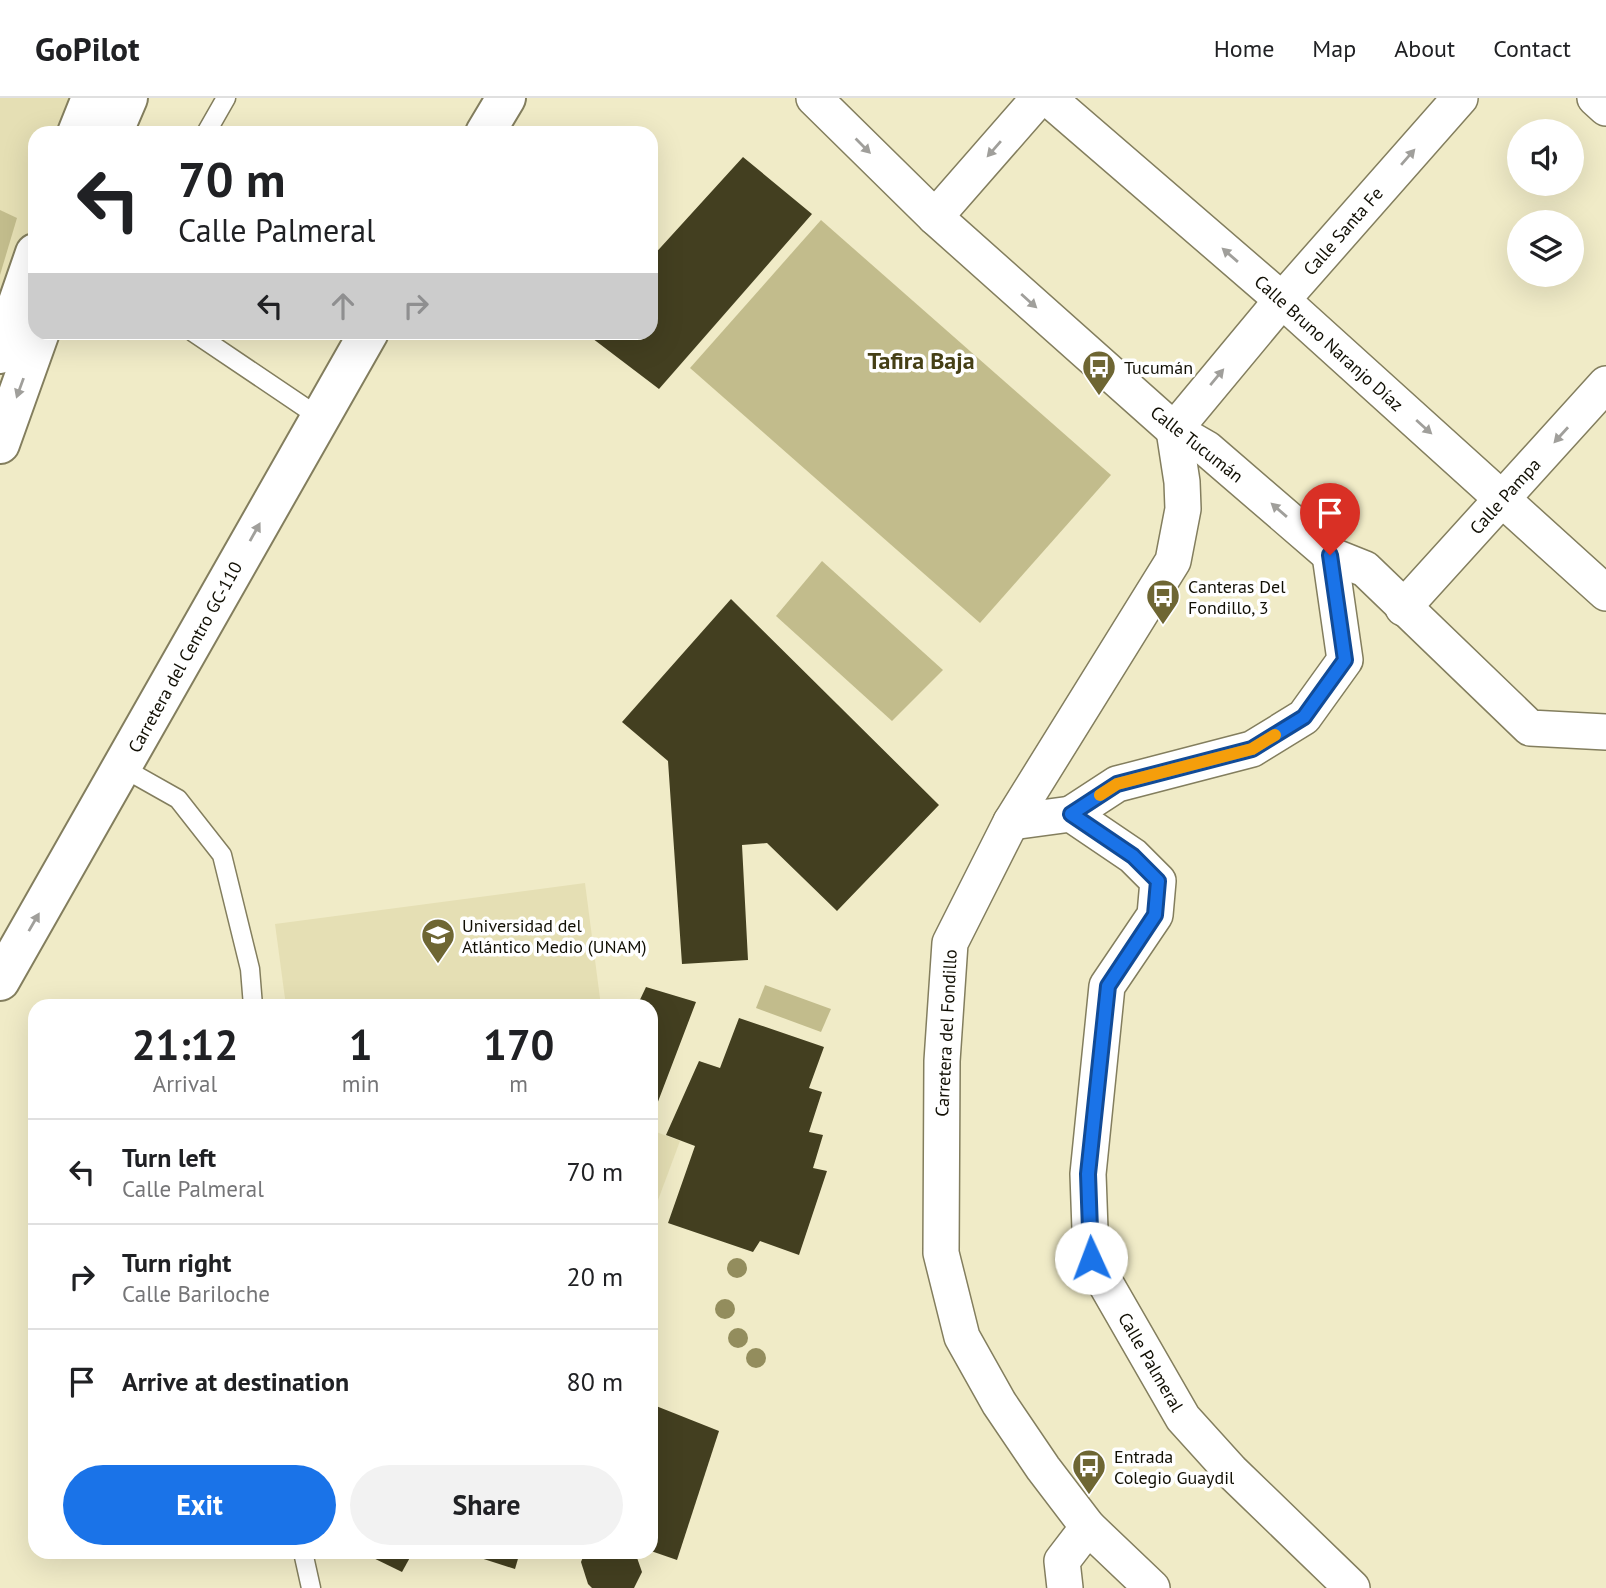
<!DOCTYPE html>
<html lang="en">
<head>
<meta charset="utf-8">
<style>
	body { margin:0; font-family:"PT Sans",sans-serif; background:#f2f2f2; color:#202124; height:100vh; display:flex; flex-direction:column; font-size:26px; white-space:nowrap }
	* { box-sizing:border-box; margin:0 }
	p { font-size:23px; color:#757577 }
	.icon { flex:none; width:38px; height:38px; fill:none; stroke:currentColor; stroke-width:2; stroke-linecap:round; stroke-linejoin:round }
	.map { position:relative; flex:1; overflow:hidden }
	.drawer { position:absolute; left:28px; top:901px; width:630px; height:560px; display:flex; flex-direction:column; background:#fff; border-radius:21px; box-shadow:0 7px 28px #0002 }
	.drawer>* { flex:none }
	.hud { position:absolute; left:28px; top:28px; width:630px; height:214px; border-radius:21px; box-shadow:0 7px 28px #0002; background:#fff; color:#202124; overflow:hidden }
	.tools { position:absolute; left:1507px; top:21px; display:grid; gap:14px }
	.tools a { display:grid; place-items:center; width:77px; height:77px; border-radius:50%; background:#fff; box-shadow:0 7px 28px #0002; font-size:35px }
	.pin { position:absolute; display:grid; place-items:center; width:60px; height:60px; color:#fff; margin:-72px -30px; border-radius:50% 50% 50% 0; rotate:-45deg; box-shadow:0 0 7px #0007 }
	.pin .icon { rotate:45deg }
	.me { position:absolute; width:77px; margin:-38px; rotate:358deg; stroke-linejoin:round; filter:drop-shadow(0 0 5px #0008) }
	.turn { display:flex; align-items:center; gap:24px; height:147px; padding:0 35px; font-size:32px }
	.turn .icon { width:91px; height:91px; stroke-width:2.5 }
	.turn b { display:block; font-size:49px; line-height:60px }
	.lanes { display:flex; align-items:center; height:66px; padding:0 35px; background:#0003; justify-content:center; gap:35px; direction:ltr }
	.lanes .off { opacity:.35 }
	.eta { display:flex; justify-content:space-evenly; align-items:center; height:119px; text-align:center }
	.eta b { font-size:42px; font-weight:600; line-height:49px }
	.button { display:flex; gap:14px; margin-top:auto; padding:14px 35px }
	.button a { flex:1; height:80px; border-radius:42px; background:#1a73e8; color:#fff; font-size:28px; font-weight:600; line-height:80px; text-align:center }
	.button a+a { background:#f2f2f2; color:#202124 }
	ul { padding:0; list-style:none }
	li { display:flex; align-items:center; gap:21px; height:105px; padding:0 35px; border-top:2px solid #e0e0e0 }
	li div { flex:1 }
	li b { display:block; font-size:26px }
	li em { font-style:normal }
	header { display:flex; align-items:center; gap:42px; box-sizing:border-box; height:98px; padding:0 35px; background:#fff; border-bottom:2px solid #e0e0e0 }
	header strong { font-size:33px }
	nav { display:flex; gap:38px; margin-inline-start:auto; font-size:24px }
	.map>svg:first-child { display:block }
</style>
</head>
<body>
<header>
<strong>GoPilot</strong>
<nav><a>Home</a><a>Map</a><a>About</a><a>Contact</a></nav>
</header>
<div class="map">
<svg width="1606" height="1490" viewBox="0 0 1606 1490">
	<rect width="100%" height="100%" fill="#f0ebc7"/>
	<g fill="#e5dfb4">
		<path d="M0,0H90L78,35H35V164L0,269Z"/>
		<path d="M585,785L601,908H286L275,826Z"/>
		<path d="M651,1032L680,1043L651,1121Z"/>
	</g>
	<g fill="#c2bc8c">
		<path d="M0,112L17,120L0,177Z"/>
		<path d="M821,122L1111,377L980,525L690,270Z"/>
		<path d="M822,463L943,572L892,623L776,518Z"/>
		<path d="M765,887L831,911L821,934L756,910Z"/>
	</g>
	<g fill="#433f20">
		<path d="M743,59L812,116L659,291L584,234H651V160Z"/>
		<path d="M731,501L939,707L837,813L767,745L742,747L748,862L682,866L668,663L622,624Z"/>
		<path d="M646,889L696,904L651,1022V908H637Z"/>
		<path d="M739,920L824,949L809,990L822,994L809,1034L823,1037L813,1070L827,1073L799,1157L760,1143L753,1154L668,1125L695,1048L666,1037L699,963L720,970Z"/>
		<path d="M651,1306L719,1333L677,1462L651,1453Z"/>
		<path d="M361,1454H413L402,1474Z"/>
		<path d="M462,1454H520L515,1471Z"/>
		<path d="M585,1454H635L642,1474L634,1490H592L588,1486L581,1464Z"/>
	</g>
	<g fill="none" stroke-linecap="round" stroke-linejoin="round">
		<g stroke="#837e5e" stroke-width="21">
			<g id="lane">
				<path d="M206,35L226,0"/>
				<path d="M193,234L319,319"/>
				<path d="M123,670L178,701L222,757L250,871L253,908"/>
				<path d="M303,1454L311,1490"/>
			</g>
		</g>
		<g stroke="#837e5e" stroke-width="38">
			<g id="street">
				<path d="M814,0L935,119L1174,332L1207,351L1330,457L1365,471L1530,630L1606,634"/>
				<path d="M1048,0L1282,202L1606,495"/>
				<path d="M1595,0L1606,10"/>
				<path d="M935,119L1039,0"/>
				<path d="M1174,332L1282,202L1460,0"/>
				<path d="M1403,510L1606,286"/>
				<path d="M1071,716L1117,686L1252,651L1304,619L1345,562L1330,457"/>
				<path d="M1011,724L1071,716L1133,758L1158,783L1155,817L1107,888L1088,1076L1091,1160L1183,1320L1231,1373L1352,1490"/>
				<path d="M1065,1490L1062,1463L1088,1429"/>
				<path d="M1152,1490L1088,1429L1043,1370L999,1305L962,1239L941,1155L942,963L950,845L1011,724L1173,463L1183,411L1182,384L1174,332"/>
			</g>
		</g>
		<g stroke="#837e5e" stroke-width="42">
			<g id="secondary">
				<path d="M77,35L91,0"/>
				<path d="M113,35L128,0"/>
				<path d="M485,35L506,0"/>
				<path d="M0,256L35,155"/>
				<path d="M0,346L40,234"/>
				<path d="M0,883L369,234"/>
			</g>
		</g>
		<use href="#lane" stroke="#fff" stroke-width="18"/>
		<use href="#street" stroke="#fff" stroke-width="35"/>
		<use href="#secondary" stroke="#fff" stroke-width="38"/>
	</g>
	<g fill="#938d5d">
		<circle cx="737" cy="1170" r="10"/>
		<circle cx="725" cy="1211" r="10"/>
		<circle cx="738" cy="1240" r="10"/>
		<circle cx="756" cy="1260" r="10"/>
	</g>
	<defs><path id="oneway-solid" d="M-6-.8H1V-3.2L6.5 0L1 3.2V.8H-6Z" transform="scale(1.75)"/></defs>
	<g fill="#a09f9b">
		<use href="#oneway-solid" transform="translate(863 48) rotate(45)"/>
		<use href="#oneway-solid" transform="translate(994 51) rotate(131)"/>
		<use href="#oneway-solid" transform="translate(1408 59) rotate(-49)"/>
		<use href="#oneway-solid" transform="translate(1230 157) rotate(-139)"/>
		<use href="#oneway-solid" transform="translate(1029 203) rotate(42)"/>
		<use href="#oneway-solid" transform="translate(1217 279) rotate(-50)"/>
		<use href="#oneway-solid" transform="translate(20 290) rotate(110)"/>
		<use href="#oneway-solid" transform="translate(1424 329) rotate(42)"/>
		<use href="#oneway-solid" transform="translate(1561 337) rotate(132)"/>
		<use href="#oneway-solid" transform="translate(1279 412) rotate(-139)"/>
		<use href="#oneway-solid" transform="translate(255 434) rotate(-61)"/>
		<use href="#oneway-solid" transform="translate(34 824) rotate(-60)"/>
	</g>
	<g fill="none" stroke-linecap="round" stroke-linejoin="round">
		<g stroke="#114b97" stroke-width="18">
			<path id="route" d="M1091,1160L1088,1076L1108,888L1155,817L1158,783L1133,758L1071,716L1117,686L1252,651L1304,619L1345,562L1330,457"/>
		</g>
		<use href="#route" stroke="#1a73e8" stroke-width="12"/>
		<path stroke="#f59e0b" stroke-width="12" d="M1100,697L1117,686L1252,651L1275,637"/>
	</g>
	<defs>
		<g id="bus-pin" transform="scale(1.75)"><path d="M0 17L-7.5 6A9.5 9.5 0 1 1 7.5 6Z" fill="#6e6633" stroke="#fff"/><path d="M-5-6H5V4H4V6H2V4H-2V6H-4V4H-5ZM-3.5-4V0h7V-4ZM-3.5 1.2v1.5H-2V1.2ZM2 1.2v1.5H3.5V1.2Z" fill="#fff"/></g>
		<g id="university-pin" transform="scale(1.75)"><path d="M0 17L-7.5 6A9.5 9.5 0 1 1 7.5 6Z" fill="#6e6633" stroke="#fff"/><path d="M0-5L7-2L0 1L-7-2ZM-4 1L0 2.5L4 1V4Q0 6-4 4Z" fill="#fff"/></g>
	</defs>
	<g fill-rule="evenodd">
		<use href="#bus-pin" x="1099" y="269"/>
		<use href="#bus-pin" x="1163" y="498"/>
		<use href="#university-pin" x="438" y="837"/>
		<use href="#bus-pin" x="1089" y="1368"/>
	</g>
	<g text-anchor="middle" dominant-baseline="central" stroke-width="7" stroke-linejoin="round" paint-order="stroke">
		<g font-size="18" fill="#110f04" stroke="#fff">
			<text transform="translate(1343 133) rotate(-49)">Calle Santa Fe</text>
			<text transform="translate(1329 245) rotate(42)">Calle Bruno Naranjo Díaz</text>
			<text transform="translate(1197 346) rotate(38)">Calle Tucumán</text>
			<text transform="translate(1505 398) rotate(-48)">Calle Pampa</text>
			<text transform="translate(185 559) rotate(-61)">Carretera del Centro GC-110</text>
			<text transform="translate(946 935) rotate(-87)">Carretera del Fondillo</text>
			<text transform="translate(1151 1264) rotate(60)">Calle Palmeral</text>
		</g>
		<g font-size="18" fill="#110f04" stroke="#fff" text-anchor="start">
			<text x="1124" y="269">Tucumán</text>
			<text x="1188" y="488">Canteras Del<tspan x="1188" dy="21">Fondillo, 3</tspan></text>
			<text x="462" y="827">Universidad del<tspan x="462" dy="21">Atlántico Medio (UNAM)</tspan></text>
			<text x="1114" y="1358">Entrada<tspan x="1114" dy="21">Colegio Guaydil</tspan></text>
		</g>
		<g font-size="24" font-weight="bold" fill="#453f15" stroke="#fff">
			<text x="921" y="262">Tafira Baja</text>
		</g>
	</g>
</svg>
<div class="tools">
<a><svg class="icon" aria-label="sound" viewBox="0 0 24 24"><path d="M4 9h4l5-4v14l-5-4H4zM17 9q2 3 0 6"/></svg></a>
<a><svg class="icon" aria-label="layers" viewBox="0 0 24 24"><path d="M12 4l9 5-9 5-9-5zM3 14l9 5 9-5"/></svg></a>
</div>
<div class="pin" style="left:1330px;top:457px;background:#d93025"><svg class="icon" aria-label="arrive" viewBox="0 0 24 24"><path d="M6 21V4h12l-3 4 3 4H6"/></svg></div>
<svg class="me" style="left:1091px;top:1160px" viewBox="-20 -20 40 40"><circle r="19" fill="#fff"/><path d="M0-13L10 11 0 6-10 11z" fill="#1a73e8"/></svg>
<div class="hud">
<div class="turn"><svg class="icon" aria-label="left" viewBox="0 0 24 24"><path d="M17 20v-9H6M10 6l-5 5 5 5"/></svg><div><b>70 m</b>Calle Palmeral</div></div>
<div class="lanes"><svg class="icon" aria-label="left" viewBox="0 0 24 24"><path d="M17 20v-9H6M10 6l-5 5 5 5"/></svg><svg class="icon off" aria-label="ahead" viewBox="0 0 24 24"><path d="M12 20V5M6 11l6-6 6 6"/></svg><svg class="icon off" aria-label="right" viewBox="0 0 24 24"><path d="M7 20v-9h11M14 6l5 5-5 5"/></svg></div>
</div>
<section class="drawer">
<div class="eta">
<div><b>21:12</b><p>Arrival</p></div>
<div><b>1</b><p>min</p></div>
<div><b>170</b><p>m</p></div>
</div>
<ul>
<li><svg class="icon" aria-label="left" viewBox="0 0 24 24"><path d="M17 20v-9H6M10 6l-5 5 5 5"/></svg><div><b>Turn left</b><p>Calle Palmeral</p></div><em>70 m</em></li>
<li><svg class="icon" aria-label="right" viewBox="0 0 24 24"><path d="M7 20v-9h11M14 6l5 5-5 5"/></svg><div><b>Turn right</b><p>Calle Bariloche</p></div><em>20 m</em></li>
<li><svg class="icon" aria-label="arrive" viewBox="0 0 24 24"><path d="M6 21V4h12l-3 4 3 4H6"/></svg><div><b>Arrive at destination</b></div><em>80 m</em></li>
</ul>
<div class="button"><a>Exit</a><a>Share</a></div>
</section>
</div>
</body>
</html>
